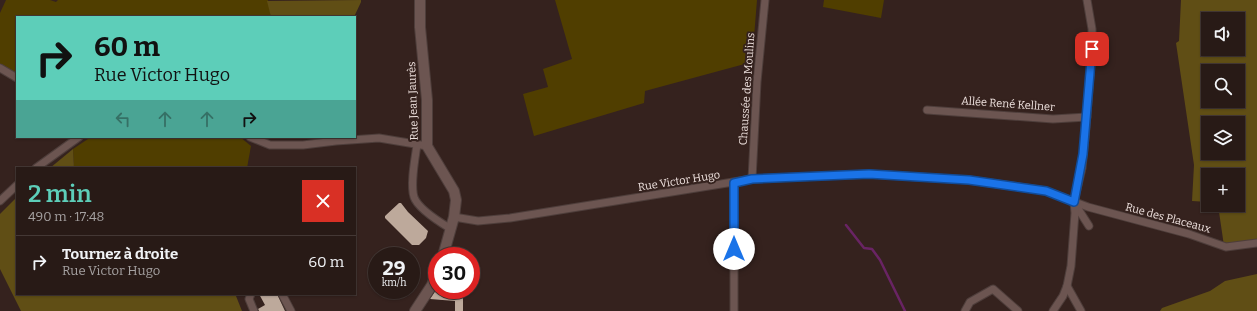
<!DOCTYPE html>
<html lang="fr">
<head>
<meta charset="utf-8">
<style>
	body { margin:0; font-family:Bitter,serif; background:#30231f; color:#f1f3f6; height:100vh; display:flex; flex-direction:column; font-size:15px; white-space:nowrap }
	* { box-sizing:border-box; margin:0 }
	p { font-size:13px; color:#a5a1a1 }
	.icon { flex:none; width:22px; height:22px; fill:none; stroke:currentColor; stroke-width:2; stroke-linecap:round; stroke-linejoin:round }
	.map { position:relative; flex:1; overflow:hidden }
	.details { position:absolute; left:16px; top:167px; width:340px; height:128px; display:flex; flex-direction:column; background:#281a16; border-radius:0px; box-shadow:0 1px 3px #0004,0 0 0 1px #443835 }
	.details>* { flex:none }
	.hud { position:absolute; left:16px; top:16px; width:340px; height:122px; border-radius:0px; box-shadow:0 1px 3px #0004,0 0 0 1px #443835; background:#5dceb9; color:#111; overflow:hidden }
	.controls { position:absolute; left:1201px; top:12px; display:grid; gap:8px }
	.controls a { display:grid; place-items:center; width:44px; height:44px; border-radius:0px; background:#281a16; box-shadow:0 1px 3px #0004,0 0 0 1px #443835; font-size:20px }
	.speed { position:absolute; left:368px; top:247px; display:flex; gap:8px; font-size:20px; font-weight:700; text-align:center }
	.speed>* { display:grid; place-content:center; width:52px; height:52px; border-radius:50%; background:#281a16; box-shadow:0 1px 3px #0004,0 0 0 1px #443835; line-height:1 }
	.speed small { font-size:10px; font-weight:400 }
	.speed .limit { border:6px solid #d22; background:#fff; color:#111 }
	.pin { position:absolute; display:grid; place-items:center; width:34px; height:34px; color:#fff; margin:-17px; border-radius:8px; box-shadow:0 2px 6px #0006 }
	.me { position:absolute; width:44px; margin:-22px; rotate:0deg; stroke-linejoin:round; filter:drop-shadow(0 0 3px #0008) }
	.turn { display:flex; align-items:center; gap:14px; height:84px; padding:0 12px; font-size:18px }
	.turn .icon { width:52px; height:52px; stroke-width:2.5 }
	.turn b { display:block; font-size:28px; line-height:34px }
	.lanes { display:flex; align-items:center; height:38px; padding:0 12px; background:#0003; justify-content:center; gap:20px; direction:ltr }
	.lanes .off { opacity:.35 }
	.round { display:grid; place-items:center; flex:none; width:42px; height:42px; border-radius:0px; background:#30231f }
	.summary { display:flex; align-items:center; justify-content:space-between; height:68px; padding:0 12px }
	h1 { font-size:24px; font-weight:600; line-height:30px; color:#5dceb9 }
	ul { padding:0; list-style:none }
	li { display:flex; align-items:center; gap:12px; height:52px; padding:0 12px; border-top:1px solid #443835 }
	li div { flex:1 }
	li b { display:block; font-size:15px }
	li em { font-style:normal }
	.map>svg:first-child { display:block }
</style>
</head>
<body>
<div class="map">
<svg width="1257" height="311" viewBox="0 0 1257 311">
	<rect width="100%" height="100%" fill="#35221e"/>
	<g fill="#503e00">
		<path d="M6,0H50L56,2L58,0H268L271,17H17V75L0,65V13Z"/>
		<path d="M555,0H757L752,62L645,91L644,103L534,136L523,94L548,87L543,69L572,59Z"/>
		<path d="M824,0H884L881,18L823,7Z"/>
		<path d="M91,137H240L251,146L247,168H74L73,149Z"/>
	</g>
	<g fill="#604e15" fill-rule="evenodd">
		<path d="M361,0V2L354,17H271L267,1Z"/>
		<path d="M1181,0H1257V243L1224,246L1218,205H1238V175H1208V202L1192,201L1194,165L1176,43L1179,41ZM1208,19H1238V49H1208ZM1208,71H1238V101H1208ZM1208,123H1238V153H1208Z"/>
		<path d="M73,149L74,168H50Z"/>
		<path d="M17,197V294H225L236,296L242,311H21L0,269V214Z"/>
		<path d="M1257,274V311H1160L1162,308L1210,291L1225,281Z"/>
	</g>
	<g fill="none" stroke-linecap="round" stroke-linejoin="round">
		<path stroke="#692464" stroke-width="2.5" d="M846,225L864,248L872,249L880,260L905,311"/>
	</g>
	<g fill="#bda99b">
		<path d="M399,203H401L408,212L428,231L426,238L419,245H412L385,218V216Z"/>
		<path d="M436,290H463V311H455V301L430,299Z"/>
		<path d="M259,294H277L285,311H259L258,309L265,305Z"/>
	</g>
	<g fill="none" stroke-linecap="round" stroke-linejoin="round">
		<g stroke="#4e3e3b" stroke-width="9">
			<g id="street">
				<path d="M0,68L17,78"/>
				<path d="M927,110L1053,119L1087,117"/>
				<path d="M250,137L270,145H303L336,141L379,138L427,146"/>
				<path d="M417,145C415,159 410,184 414,197C418,209 441,223 451,229"/>
				<path d="M36,168L79,137"/>
				<path d="M752,179L757,82L765,0"/>
				<path d="M734,183V311"/>
				<path d="M0,201L17,185"/>
				<path d="M1075,204L1089,226"/>
				<path d="M454,217L478,221L510,218L752,179L869,174L969,180L1033,189L1046,191L1088,207L1189,234L1226,247L1257,243"/>
				<path d="M1067,286L1081,311"/>
				<path d="M251,294L249,299L254,311"/>
				<path d="M282,294L291,311"/>
				<path d="M965,311L970,302L993,289L1018,311"/>
				<path d="M1053,311L1063,296L1067,286L1071,266L1075,213L1074,202L1082,168L1086,127L1092,49V29L1087,0"/>
			</g>
		</g>
		<g stroke="#4e3e3b" stroke-width="12">
			<g id="secondary">
				<path d="M420,0V27L427,100V146L454,191L456,200L454,217L443,256"/>
				<path d="M415,311L432,285L437,271"/>
			</g>
		</g>
		<use href="#street" stroke="#6c5551" stroke-width="7"/>
		<use href="#secondary" stroke="#6c5551" stroke-width="10"/>
	</g>
	<g fill="none" stroke-linecap="round" stroke-linejoin="round">
		<g stroke="#114b97" stroke-width="10">
			<path id="route" d="M734,249V183L752,179L869,174L969,180L1046,191L1074,202L1083,154L1092,49"/>
		</g>
		<use href="#route" stroke="#1a73e8" stroke-width="7"/>
	</g>
	<g text-anchor="middle" dominant-baseline="central" stroke-width="4" stroke-linejoin="round" paint-order="stroke">
		<g font-size="11" fill="#eee1de" stroke="#35221e">
			<text transform="translate(747 89) rotate(-86)">Chaussée des Moulins</text>
			<text transform="translate(413 101) rotate(-92)">Rue Jean Jaurès</text>
			<text transform="translate(1008 104) rotate(4)">Allée René Kellner</text>
			<text transform="translate(679 181) rotate(-9)">Rue Victor Hugo</text>
			<text transform="translate(1168 218) rotate(15)">Rue des Placeaux</text>
		</g>
	</g>
</svg>
<div class="controls">
<a><svg class="icon" aria-label="sound" viewBox="0 0 24 24"><path d="M4 9h4l5-4v14l-5-4H4zM17 9q2 3 0 6"/></svg></a>
<a><svg class="icon" aria-label="search" viewBox="0 0 24 24"><circle cx="10" cy="10" r="6"/><path d="M15 15l6 6"/></svg></a>
<a><svg class="icon" aria-label="layers" viewBox="0 0 24 24"><path d="M12 4l9 5-9 5-9-5zM3 14l9 5 9-5"/></svg></a>
<a>+</a>
</div>
<div class="speed"><div>29<small>km/h</small></div><div class="limit">30</div></div>
<div class="pin" style="left:1092px;top:49px;background:#d93025"><svg class="icon" aria-label="arrive" viewBox="0 0 24 24"><path d="M6 21V4h12l-3 4 3 4H6"/></svg></div>
<svg class="me" style="left:734px;top:249px" viewBox="-20 -20 40 40"><circle r="19" fill="#fff"/><path d="M0-13L10 11 0 6-10 11z" fill="#1a73e8"/></svg>
<div class="hud">
<div class="turn"><svg class="icon" aria-label="right" viewBox="0 0 24 24"><path d="M7 20v-9h11M14 6l5 5-5 5"/></svg><div><b>60 m</b>Rue Victor Hugo</div></div>
<div class="lanes"><svg class="icon off" aria-label="left" viewBox="0 0 24 24"><path d="M17 20v-9H6M10 6l-5 5 5 5"/></svg><svg class="icon off" aria-label="ahead" viewBox="0 0 24 24"><path d="M12 20V5M6 11l6-6 6 6"/></svg><svg class="icon off" aria-label="ahead" viewBox="0 0 24 24"><path d="M12 20V5M6 11l6-6 6 6"/></svg><svg class="icon" aria-label="right" viewBox="0 0 24 24"><path d="M7 20v-9h11M14 6l5 5-5 5"/></svg></div>
</div>
<section class="details">
<div class="summary"><div><h1>2 min</h1><p>490 m · 17:48</p></div><a class="round" style="background:#d93025;color:#fff"><svg class="icon" aria-label="close" viewBox="0 0 24 24"><path d="M6 6l12 12M18 6L6 18"/></svg></a></div>
<ul>
<li><svg class="icon" aria-label="right" viewBox="0 0 24 24"><path d="M7 20v-9h11M14 6l5 5-5 5"/></svg><div><b>Tournez à droite</b><p>Rue Victor Hugo</p></div><em>60 m</em></li>
</ul>
</section>
</div>
</body>
</html>
